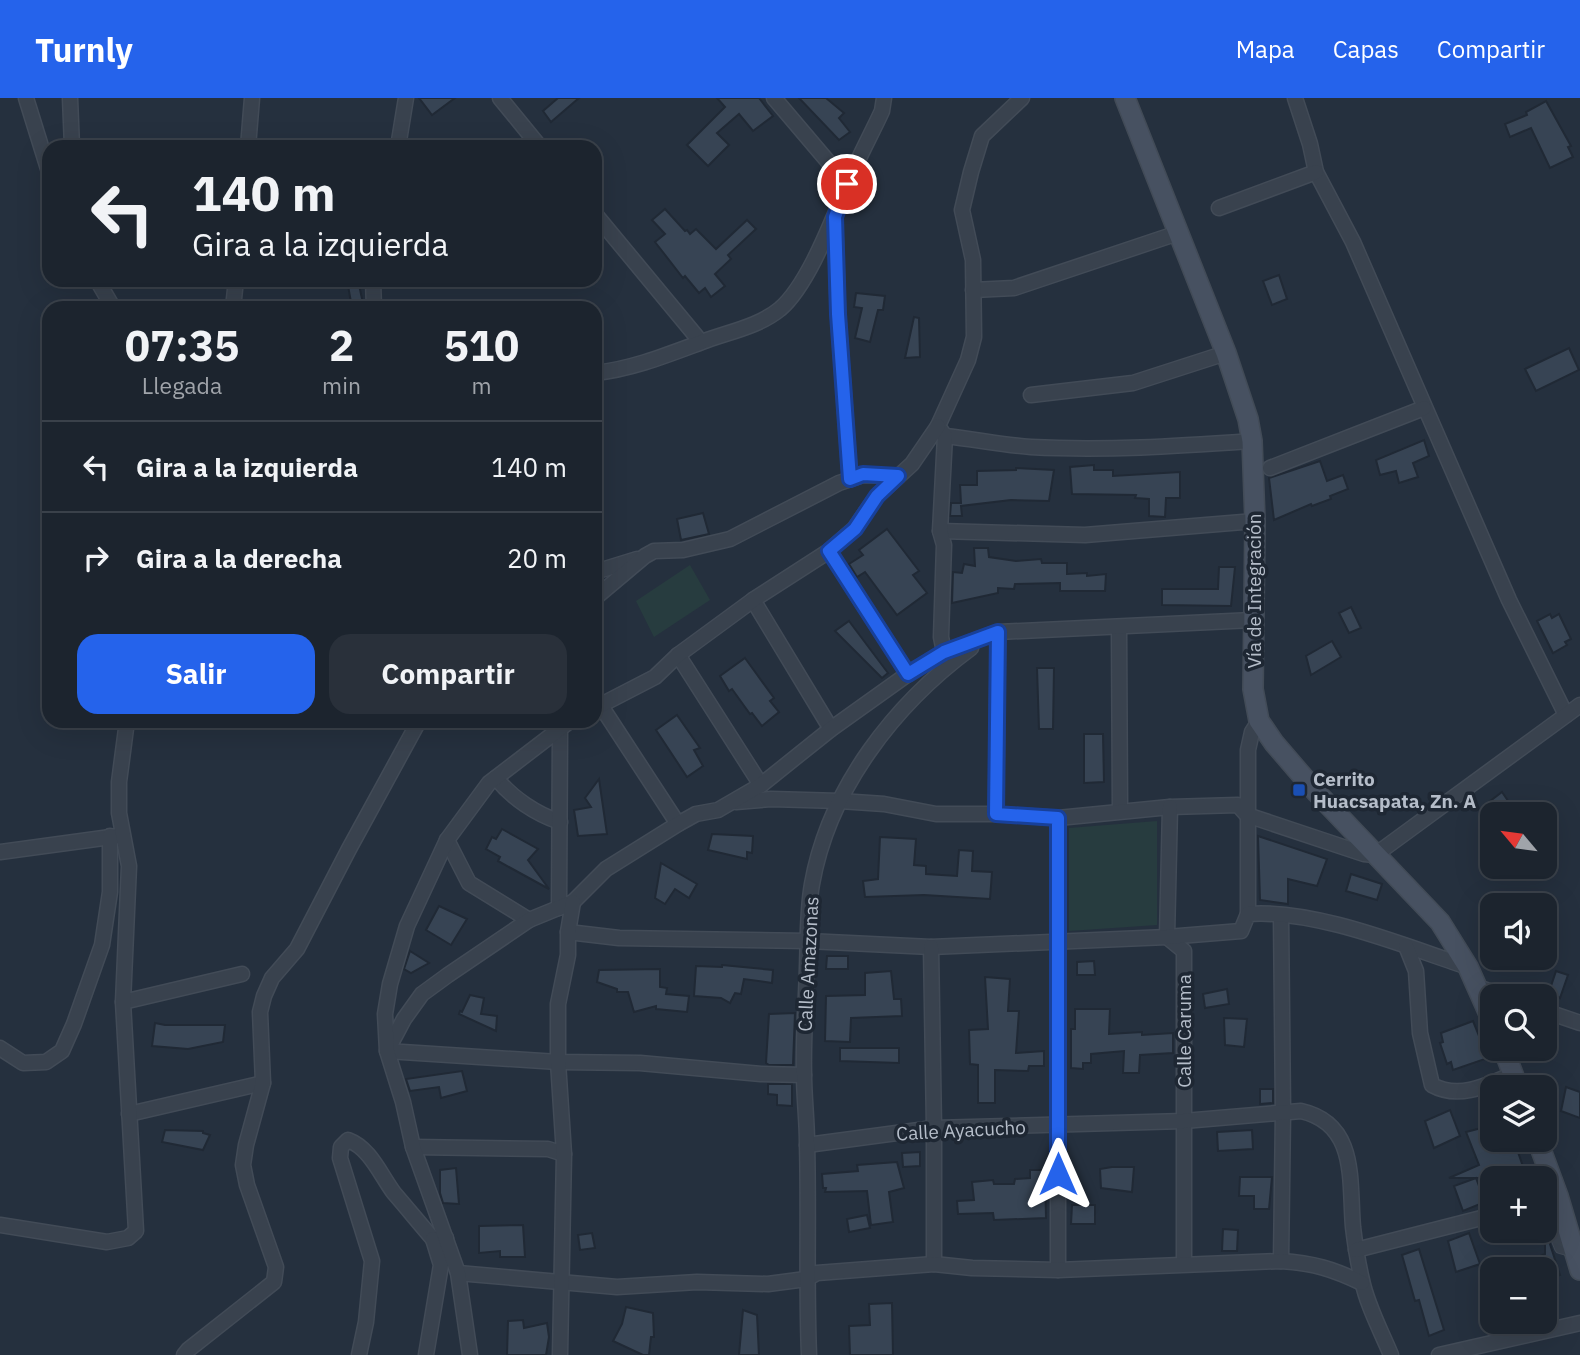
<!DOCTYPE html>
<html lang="es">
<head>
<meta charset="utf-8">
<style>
	body { margin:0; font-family:"IBM Plex Sans",sans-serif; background:#29303a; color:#f1f3f6; height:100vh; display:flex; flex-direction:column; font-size:26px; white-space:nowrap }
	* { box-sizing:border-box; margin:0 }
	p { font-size:23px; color:#a0a4aa }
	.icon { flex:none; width:38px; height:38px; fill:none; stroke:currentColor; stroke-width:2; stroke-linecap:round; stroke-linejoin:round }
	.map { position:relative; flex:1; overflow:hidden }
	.panel { position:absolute; left:42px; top:203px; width:560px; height:427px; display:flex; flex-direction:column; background:#1c242e; border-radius:21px; box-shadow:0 7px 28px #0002,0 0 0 2px #3a414a }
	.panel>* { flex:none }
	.banner { position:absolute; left:42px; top:42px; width:560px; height:147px; border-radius:21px; box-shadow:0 7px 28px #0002,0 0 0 2px #3a414a; background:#1c242e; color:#f1f3f6; overflow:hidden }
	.needle { width:46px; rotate:299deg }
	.fabs { position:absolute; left:1480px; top:704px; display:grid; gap:14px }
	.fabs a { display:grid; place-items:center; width:77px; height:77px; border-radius:14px; background:#1c242e; box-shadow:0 7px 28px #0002,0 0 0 2px #3a414a; font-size:35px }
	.pin { position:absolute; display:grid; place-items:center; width:60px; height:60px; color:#fff; margin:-30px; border:4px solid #fff; border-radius:50%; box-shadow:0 2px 7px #0007 }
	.me { position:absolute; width:77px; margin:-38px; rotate:0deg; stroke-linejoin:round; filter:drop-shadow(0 0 5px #0008) }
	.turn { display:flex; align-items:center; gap:24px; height:147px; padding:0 35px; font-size:32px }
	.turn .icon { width:91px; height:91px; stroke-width:2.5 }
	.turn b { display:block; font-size:49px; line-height:60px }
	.eta { display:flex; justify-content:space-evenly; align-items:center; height:119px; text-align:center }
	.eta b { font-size:42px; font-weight:700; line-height:49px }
	.primary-button { display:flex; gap:14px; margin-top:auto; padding:14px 35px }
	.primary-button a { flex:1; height:80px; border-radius:21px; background:#2563eb; color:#fff; font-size:28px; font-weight:700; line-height:80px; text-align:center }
	.primary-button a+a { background:#29303a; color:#f1f3f6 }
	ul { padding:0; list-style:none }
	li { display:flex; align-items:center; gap:21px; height:91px; padding:0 35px; border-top:2px solid #3a414a }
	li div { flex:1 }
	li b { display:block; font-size:26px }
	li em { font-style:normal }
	header { display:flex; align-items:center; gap:42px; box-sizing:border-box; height:98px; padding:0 35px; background:#2563eb; color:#fff }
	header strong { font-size:33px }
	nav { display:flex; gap:38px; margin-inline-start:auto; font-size:24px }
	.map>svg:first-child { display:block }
</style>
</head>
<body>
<header>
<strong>Turnly</strong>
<nav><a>Mapa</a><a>Capas</a><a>Compartir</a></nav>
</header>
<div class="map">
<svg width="1580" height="1257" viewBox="0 0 1580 1257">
	<rect width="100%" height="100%" fill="#25303e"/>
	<g fill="#273c3f">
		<path d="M690,467L710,502L654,539L636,503Z"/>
		<path d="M1157,723V827L1069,833V730Z"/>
	</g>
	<g fill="#374454" stroke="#202935" stroke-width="2">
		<path d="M419,0H455L432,17Z"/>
		<path d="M558,0H579L551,24L543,13Z"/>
		<path d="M717,0H759L773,18L753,33L739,16L717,35L729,47L708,68L687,47L725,9Z"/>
		<path d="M799,0H826L844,15L839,20L850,34L839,42Z"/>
		<path d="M1546,3L1571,48L1568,49L1573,59L1550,70L1531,30L1510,39L1505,26L1527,17L1526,14Z"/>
		<path d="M665,111L685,133L687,132L690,136L696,131L716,151L747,122L756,131L728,157L731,161L715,176L725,188L711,199L705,190L699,195L685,178L683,180L655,144L665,136L652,122Z"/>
		<path d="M1279,177L1287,201L1272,207L1263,183Z"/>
		<path d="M347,182H358L364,210H352Z"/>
		<path d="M856,195L885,198L883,212H878L870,244L855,240L862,210L854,209Z"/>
		<path d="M914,219L919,220L920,259L905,260Z"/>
		<path d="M1569,250L1579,272L1536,293L1525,271Z"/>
		<path d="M1424,342L1429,358L1413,365L1418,379L1399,385L1396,373L1380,377L1376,362Z"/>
		<path d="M1320,363L1327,383L1343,377L1348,391L1330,398L1331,401L1312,408L1311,406L1274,422L1269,380Z"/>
		<path d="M1094,367V372H1113V378L1180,374V400H1166L1165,419L1149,418V401L1135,400L1136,397L1072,396L1070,369Z"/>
		<path d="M1016,370L1054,372L1049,403L1011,402L961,408L962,418H950L951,405H961L960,387H977V373L1016,372Z"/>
		<path d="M703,415L709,436L681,442L677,421Z"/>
		<path d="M887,431L919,473L913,477L927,495L897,517L865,474L857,479L849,466L863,457L859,452Z"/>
		<path d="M974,450H988L989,459L1016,463L1041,461L1042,465H1067V476L1087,475V478L1106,476L1105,493H1060V485L1015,486L1014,491L998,490V495L952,505L953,474L962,475L964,466L975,468Z"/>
		<path d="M1219,469H1235L1231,508L1162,507V491H1218Z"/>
		<path d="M1351,509L1361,530L1349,535L1339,515Z"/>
		<path d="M1550,516L1552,520L1559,516L1571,541L1565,544L1567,547L1553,555L1537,523Z"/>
		<path d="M849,523L888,575L882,580L835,533Z"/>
		<path d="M1332,543L1341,559L1311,577L1306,558Z"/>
		<path d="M745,560L774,600L770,603L779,614L762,628L752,615L750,616L732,591L729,593L720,578Z"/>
		<path d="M1037,570H1054L1053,631H1039Z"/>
		<path d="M677,617L700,650L694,652L703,668L687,679L656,632Z"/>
		<path d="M1084,636H1103L1104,684L1084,685Z"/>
		<path d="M599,681L607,736L578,738L574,712L591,709L585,700Z"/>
		<path d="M1502,694L1517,716H1491L1485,707Z"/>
		<path d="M502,731L538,751L528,762L549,791L498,763L500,759L486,751L492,739L496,741Z"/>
		<path d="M712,736L753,738L752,755L747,754V761L708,752Z"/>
		<path d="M1258,738L1327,761L1317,788L1288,781V806L1260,802Z"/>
		<path d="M880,739L916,741L914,767L926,768V776L957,778L959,752L973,753L972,773L992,774L990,801L924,797L865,799L863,783L878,781Z"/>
		<path d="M661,765L697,786L689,800L675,791L665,806L655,800Z"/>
		<path d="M1351,776L1382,786L1377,802L1346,793Z"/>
		<path d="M439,808L467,821L451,847L426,832Z"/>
		<path d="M410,853L429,865L411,875L404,871Z"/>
		<path d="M827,858H848V871H826Z"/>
		<path d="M1094,863L1095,877H1077V864Z"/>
		<path d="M722,867L773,872L772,885L744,881L741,896L735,895L730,905L721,900L694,898L696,868L722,869Z"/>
		<path d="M660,871V889L667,890L666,896L689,898L687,914L656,911V908L634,914L628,894H617V891L597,884L599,872Z"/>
		<path d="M891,873L894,901H901L902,918L851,920L850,944L825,943L826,898L865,897V875Z"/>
		<path d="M1556,873L1568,877L1560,900L1549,894Z"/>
		<path d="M985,879L1010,881L1008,913H1019L1016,955L1044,953V968H1029L1028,973L995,972V1005H978V967L970,966L969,932L988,931Z"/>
		<path d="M1227,891L1229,906L1205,910L1203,896Z"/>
		<path d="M470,897L484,900L481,916L497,918L496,933L459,916L460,913L462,914Z"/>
		<path d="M1075,911H1110L1109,936L1142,934V937L1173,935V955L1140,957L1139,975H1123L1124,953L1091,956V965H1083V971L1071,970V931H1075Z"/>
		<path d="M795,915L793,967H769L766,965L769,916Z"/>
		<path d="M1224,920L1247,921L1244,949L1225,947Z"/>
		<path d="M1473,923L1488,960L1453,972L1451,964L1447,966L1440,945L1443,944L1441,935Z"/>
		<path d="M155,925L165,927H225L223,944L188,951L152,948Z"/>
		<path d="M840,950H899V965L840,963Z"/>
		<path d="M462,973L467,993L441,1000L439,989L410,993L406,981Z"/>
		<path d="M768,986H792V1008L777,1007V997L768,996Z"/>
		<path d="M1566,989L1580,994V1020L1561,1013Z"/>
		<path d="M1260,991H1273V1005L1260,1006Z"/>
		<path d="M1450,1012L1460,1038L1434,1050L1425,1023Z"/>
		<path d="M1493,1027V1041H1518L1523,1052L1518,1054L1527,1080H1449L1479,1067L1466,1034Z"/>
		<path d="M165,1032L203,1033V1035L210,1037L203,1052L162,1044Z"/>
		<path d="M1252,1032L1253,1051L1218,1053L1217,1034Z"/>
		<path d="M920,1054V1068L903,1069L902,1055Z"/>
		<path d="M897,1064L904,1090L889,1094L893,1124L871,1127L867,1093L825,1094L826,1090H823L822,1076L858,1073L857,1067Z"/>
		<path d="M1112,1069H1134L1132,1094L1101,1090L1100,1071Z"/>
		<path d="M456,1070L459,1106L443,1105L440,1095V1072Z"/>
		<path d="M1030,1072H1045L1046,1120L994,1122L993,1115L958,1116L957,1103L974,1102L972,1084L993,1082L994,1086H1014L1015,1081L1030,1080Z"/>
		<path d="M1240,1079H1272L1269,1111H1254V1098H1239Z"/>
		<path d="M1476,1080L1485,1104L1463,1113L1454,1088Z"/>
		<path d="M1072,1107H1095V1126H1071Z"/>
		<path d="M867,1117L870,1130L849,1134L847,1121Z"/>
		<path d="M523,1127L525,1159H500V1153L479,1155V1128Z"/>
		<path d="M1223,1131L1238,1132L1237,1153H1222Z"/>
		<path d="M592,1135L595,1150L580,1152L578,1137Z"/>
		<path d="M1469,1135L1480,1166L1456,1174L1448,1143Z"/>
		<path d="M1548,1140L1560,1177L1545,1183V1171H1511L1545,1156V1141Z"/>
		<path d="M1419,1151L1444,1232L1429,1238L1419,1202L1415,1203L1402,1157Z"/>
		<path d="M892,1205L893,1257H850L849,1228L870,1227L869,1206Z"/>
		<path d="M626,1209L653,1215L654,1239H651L649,1257H643L613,1243L622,1226Z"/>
		<path d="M743,1212L757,1217L759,1257H739Z"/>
		<path d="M523,1222L524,1230L547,1225L549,1239L546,1257H507L508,1223Z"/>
	</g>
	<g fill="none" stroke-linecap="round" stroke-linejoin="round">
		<g stroke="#424b57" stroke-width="12">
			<path id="pedestrian" d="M1545,1112L1560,1150L1574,1154"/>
		</g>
		<g stroke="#424b57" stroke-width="17">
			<g id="minor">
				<path d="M26,0L49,74"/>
				<path d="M70,0L72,49"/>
				<path d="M500,0L540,49"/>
				<path d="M774,0L847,86"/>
				<path d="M1295,0L1310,46L1316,74L1353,144L1509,502L1566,617"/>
				<path d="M248,49L252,0"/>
				<path d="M398,49L406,0"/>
				<path d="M1219,110L1316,74"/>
				<path d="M595,116L701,244"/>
				<path d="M835,121L838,216L850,381"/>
				<path d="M97,182L111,206"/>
				<path d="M373,182L374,210"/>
				<path d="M973,192L1014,190L1178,135"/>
				<path d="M233,210L236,182"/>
				<path d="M595,275C632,271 667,257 702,244C728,234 758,229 780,211C809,186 833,120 848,85C858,60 871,37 882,13L884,0"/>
				<path d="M1031,297L1133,285L1226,255"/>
				<path d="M945,338C974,341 1003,347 1031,349C1105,353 1178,348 1252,343"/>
				<path d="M1270,370L1424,310"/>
				<path d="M940,433L1085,437L1255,423"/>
				<path d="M829,453L908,576"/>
				<path d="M595,474L637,461"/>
				<path d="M595,500L645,458L654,453L683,452L730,441L839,385L863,377L897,378"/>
				<path d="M753,502L831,631"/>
				<path d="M1119,529L1120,713"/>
				<path d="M944,554L941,539L944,447L940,433L945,338L938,328L968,262L974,239L973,162L962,112L971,74L982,38L1022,0"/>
				<path d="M678,557L761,687"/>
				<path d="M601,608L678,726"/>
				<path d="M595,610L655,579L678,557L753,502L829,453L854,431L877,398L912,366L938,328"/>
				<path d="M496,680C512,700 536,716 560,724"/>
				<path d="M736,704L771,701L840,703L884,706L936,716H996L1058,720L1170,709L1238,707L1247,717L1364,756L1375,757L1580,607"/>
				<path d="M1170,709L1167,839L1184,853V1166"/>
				<path d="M996,716L998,534"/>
				<path d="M447,742L469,785L529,822"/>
				<path d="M0,754L118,738"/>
				<path d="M559,810L560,633"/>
				<path d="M1248,816V652L1252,634L1259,623"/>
				<path d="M1281,817L1283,1014L1281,1163"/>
				<path d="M568,834L619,840L808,843L931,849L1167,839L1241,833L1248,816C1316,811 1404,848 1468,869"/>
				<path d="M1406,848L1416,873L1420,935L1432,987C1459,1002 1488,987 1513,976"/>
				<path d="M931,849L934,1030V1166"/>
				<path d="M1478,889L1503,898"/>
				<path d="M123,904L242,876"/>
				<path d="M1545,913L1580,925"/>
				<path d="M0,950L23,965L46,964L62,953L74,926L102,847L110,794V738"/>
				<path d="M804,977L761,976L640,965L558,964L387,953L404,921L422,896L448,877L529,822L573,804L606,771L678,726L696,716L718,712L761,687L831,631L908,576L944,554L998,534L1253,522"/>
				<path d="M129,1016L263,985"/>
				<path d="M807,1047L934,1030L1184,1023L1301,1013C1358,1026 1349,1083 1353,1129C1355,1146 1358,1165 1362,1182C1367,1207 1381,1233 1391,1257"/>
				<path d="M413,1049L548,1051L564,1056"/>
				<path d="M0,1127L107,1144L128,1140L136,1133L123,904L129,768L119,715V684L127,623"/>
				<path d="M1356,1152L1493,1117"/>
				<path d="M1058,1172V720"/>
				<path d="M458,1175L617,1189L697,1184L768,1186L806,1181L817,1175L934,1166L972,1170L1058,1172L1281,1163C1313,1165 1333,1171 1362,1185"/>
				<path d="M184,1257L188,1252L274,1184L276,1169L247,1087L243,1067L246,1047L263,985L260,914L264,898L272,880L297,851L349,751L419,623"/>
				<path d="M359,1257L366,1224L372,1163L340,1060L341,1049L348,1042C370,1050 380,1076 394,1095C407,1110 420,1126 433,1141L446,1140"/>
				<path d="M426,1257L441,1167L433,1141"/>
				<path d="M470,1257L458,1175L413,1049L403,1004L387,953L385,916L390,886L407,828L447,742L489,685L570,623"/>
				<path d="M560,1257L564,1056L558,964V906L568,857V834L573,804"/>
				<path d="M809,1257C806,1186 809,1116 807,1045C807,1022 804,999 804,976C803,941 806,906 807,870C808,842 807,814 812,786C829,690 895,606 971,550"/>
				<path d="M1439,1257L1580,1225"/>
			</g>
		</g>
		<g stroke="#424b57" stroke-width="22">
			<g id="secondary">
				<path d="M1125,0L1226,255L1248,321L1252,343L1255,423L1253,591L1259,623L1274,645L1317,695L1440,824L1468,869L1493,925"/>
				<path d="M1503,950L1518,989"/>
				<path d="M1537,1041L1558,1098L1580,1172"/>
			</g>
		</g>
		<use href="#pedestrian" stroke="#39424e" stroke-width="10"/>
		<use href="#minor" stroke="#39424e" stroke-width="14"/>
		<use href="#secondary" stroke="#475161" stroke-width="19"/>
	</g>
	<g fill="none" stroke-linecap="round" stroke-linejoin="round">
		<g stroke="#184099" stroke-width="18">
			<path id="route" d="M847,86L835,119L838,216L850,381L863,376L898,378L877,398L855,431L829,453L908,576L944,554L998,534L996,716L1058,720V1076"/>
		</g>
		<use href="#route" stroke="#2563eb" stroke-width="12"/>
	</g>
	<rect fill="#1a4fb4" stroke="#1e2733" stroke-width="2.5" x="1292" y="685" width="14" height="14" rx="3.5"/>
	<g text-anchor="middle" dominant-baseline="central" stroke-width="7" stroke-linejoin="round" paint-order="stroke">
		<g font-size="19" fill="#b5bdc9" stroke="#1e2733">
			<text transform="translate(1254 493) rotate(-90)">Vía de Integración</text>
			<text transform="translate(808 866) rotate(-87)">Calle Amazonas</text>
			<text transform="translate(1184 933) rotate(-90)">Calle Caruma</text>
			<text transform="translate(961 1032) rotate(-3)">Calle Ayacucho</text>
		</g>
		<g font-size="19" font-weight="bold" fill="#b5bdc9" stroke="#1e2733" text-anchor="start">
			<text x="1313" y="681">Cerrito<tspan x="1313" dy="22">Huacsapata, Zn. A</tspan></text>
		</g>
	</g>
</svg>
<div class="fabs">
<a><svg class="needle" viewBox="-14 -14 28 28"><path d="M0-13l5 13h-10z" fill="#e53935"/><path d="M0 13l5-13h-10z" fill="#a0a4aa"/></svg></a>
<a><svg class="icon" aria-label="sound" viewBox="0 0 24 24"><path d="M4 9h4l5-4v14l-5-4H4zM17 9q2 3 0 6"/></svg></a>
<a><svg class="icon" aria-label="search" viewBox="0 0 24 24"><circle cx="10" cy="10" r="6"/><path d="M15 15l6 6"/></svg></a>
<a><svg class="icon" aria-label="layers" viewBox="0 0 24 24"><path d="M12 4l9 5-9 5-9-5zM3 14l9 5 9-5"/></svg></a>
<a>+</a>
<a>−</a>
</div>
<div class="pin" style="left:847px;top:86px;background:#d93025"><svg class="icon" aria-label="arrive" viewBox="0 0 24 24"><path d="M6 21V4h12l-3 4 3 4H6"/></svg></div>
<svg class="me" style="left:1058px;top:1076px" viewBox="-20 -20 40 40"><path d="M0-17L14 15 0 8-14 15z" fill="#2563eb" stroke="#fff" stroke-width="4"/></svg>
<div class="banner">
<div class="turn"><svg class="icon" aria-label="left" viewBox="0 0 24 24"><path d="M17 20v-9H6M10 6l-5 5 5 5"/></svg><div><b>140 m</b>Gira a la izquierda</div></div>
</div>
<section class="panel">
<div class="eta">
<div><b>07:35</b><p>Llegada</p></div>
<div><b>2</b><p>min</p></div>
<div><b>510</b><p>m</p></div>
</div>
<ul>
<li><svg class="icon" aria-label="left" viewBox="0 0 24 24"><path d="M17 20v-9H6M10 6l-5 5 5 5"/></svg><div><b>Gira a la izquierda</b></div><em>140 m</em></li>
<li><svg class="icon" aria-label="right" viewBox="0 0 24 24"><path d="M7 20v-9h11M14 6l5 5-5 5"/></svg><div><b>Gira a la derecha</b></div><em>20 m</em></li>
</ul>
<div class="primary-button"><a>Salir</a><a>Compartir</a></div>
</section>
</div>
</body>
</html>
